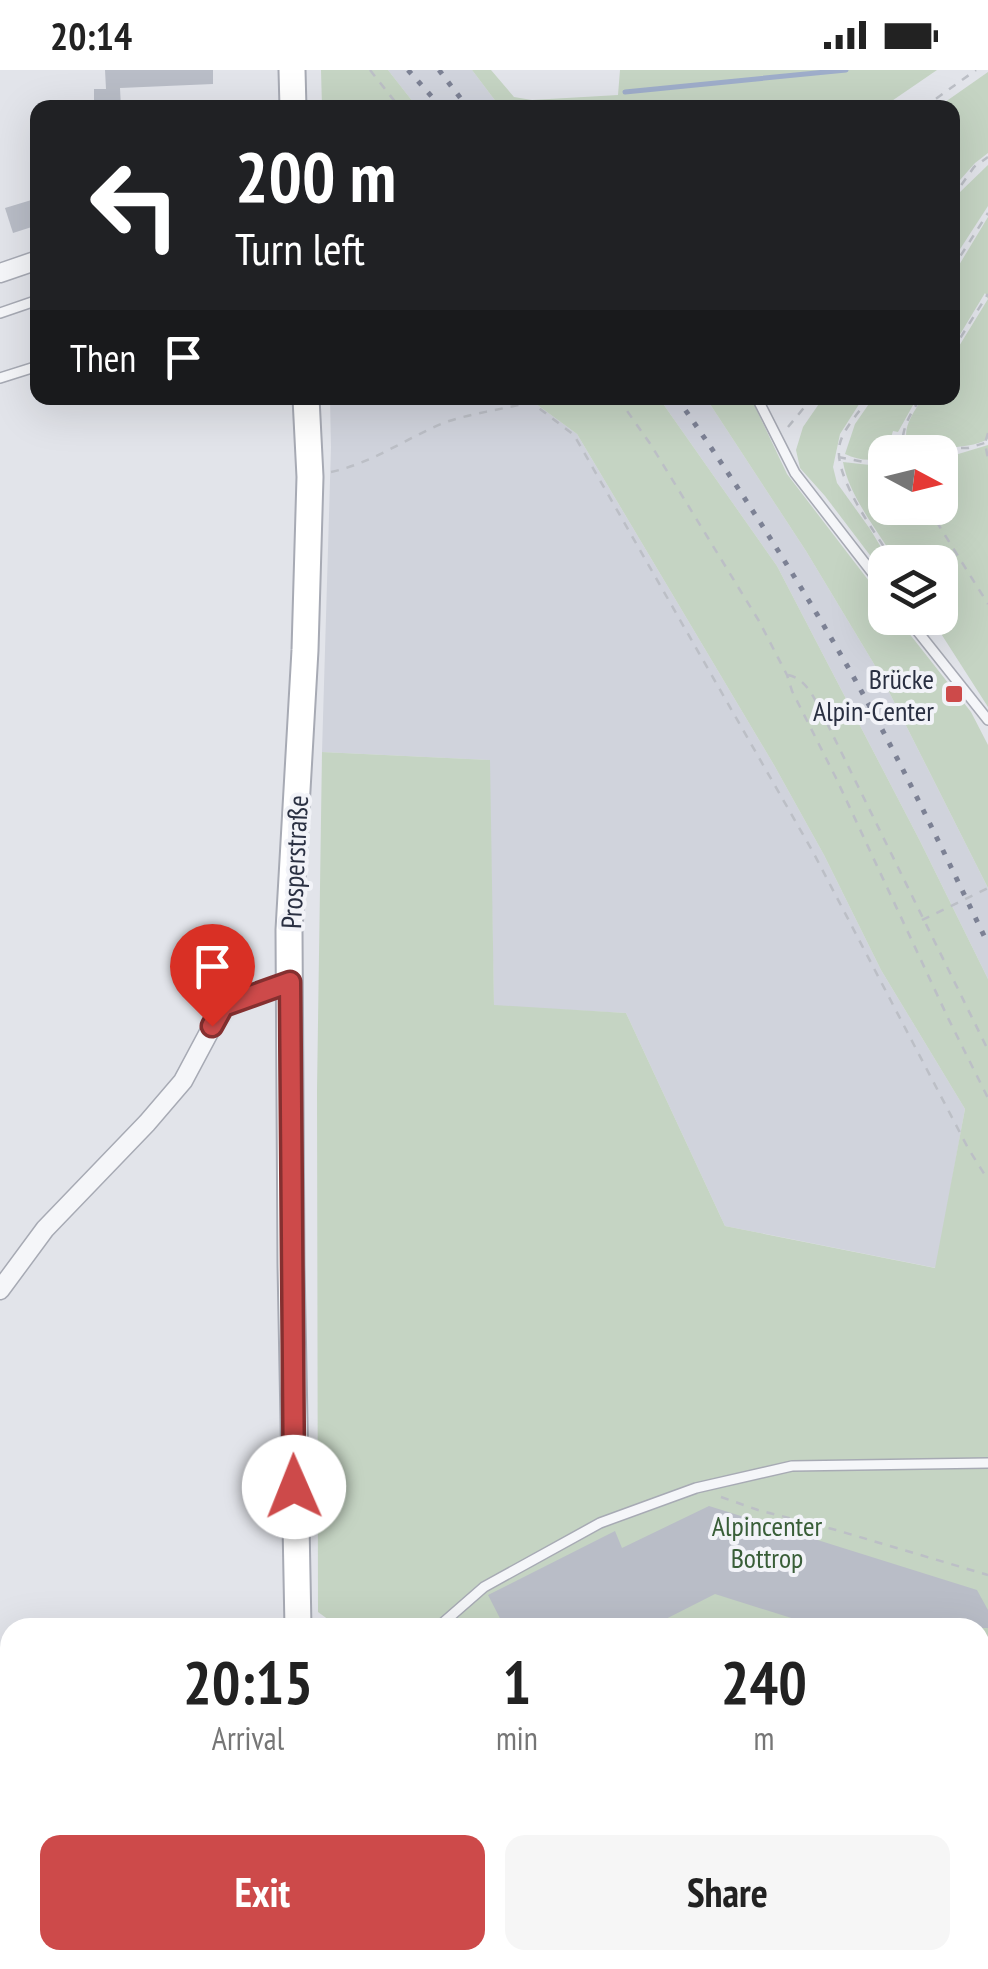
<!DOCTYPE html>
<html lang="en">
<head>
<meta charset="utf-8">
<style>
	body { margin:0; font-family:"PT Sans Narrow",sans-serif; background:#f6f6f6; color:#222; height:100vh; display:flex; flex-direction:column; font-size:38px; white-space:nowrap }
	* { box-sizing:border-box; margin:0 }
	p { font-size:32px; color:#767676 }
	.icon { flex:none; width:55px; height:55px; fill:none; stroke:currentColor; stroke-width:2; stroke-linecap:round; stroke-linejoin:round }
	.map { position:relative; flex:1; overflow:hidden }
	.panel { position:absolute; left:0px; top:1548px; width:990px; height:352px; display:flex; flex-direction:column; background:#fff; border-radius:30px 30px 0 0; box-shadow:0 10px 40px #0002 }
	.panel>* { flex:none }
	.guide { position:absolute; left:30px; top:30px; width:930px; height:305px; border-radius:20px; box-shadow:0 10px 40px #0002; background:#202124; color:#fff; overflow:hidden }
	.needle { width:65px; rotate:97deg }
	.buttons { position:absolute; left:868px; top:365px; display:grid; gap:20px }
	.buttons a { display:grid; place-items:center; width:90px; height:90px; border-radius:20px; background:#fff; box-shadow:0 10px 40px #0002; font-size:50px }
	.pin { position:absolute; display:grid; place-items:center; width:85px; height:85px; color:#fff; margin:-102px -42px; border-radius:50% 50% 50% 0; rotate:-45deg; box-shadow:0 0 10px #0007 }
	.pin .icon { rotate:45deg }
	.me { position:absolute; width:110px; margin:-55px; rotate:359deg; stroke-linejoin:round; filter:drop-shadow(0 0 8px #0008) }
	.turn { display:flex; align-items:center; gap:35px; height:210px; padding:0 40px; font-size:45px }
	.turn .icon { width:130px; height:130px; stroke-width:2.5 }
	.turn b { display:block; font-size:70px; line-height:85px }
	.then { display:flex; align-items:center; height:95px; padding:0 40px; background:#0003; gap:20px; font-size:38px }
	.eta { display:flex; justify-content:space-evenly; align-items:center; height:170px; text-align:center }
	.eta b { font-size:60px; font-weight:700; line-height:70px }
	.cta { display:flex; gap:20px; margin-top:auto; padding:20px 40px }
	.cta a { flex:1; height:115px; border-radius:20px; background:#cd4a4a; color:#fff; font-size:40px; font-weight:700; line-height:115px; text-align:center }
	.cta a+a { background:#f6f6f6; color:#222 }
	.status { display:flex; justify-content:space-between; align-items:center; height:70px; padding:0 50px; background:#fff; direction:ltr }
	.status svg { height:28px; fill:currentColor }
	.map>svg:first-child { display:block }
</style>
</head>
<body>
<div class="status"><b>20:14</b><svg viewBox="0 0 49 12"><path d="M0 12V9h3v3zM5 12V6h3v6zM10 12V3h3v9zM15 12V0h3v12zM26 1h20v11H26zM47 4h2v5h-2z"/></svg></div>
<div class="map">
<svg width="988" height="1899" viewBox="0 0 988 1899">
	<rect width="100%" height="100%" fill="#e2e4ea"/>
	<g fill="#d0d3dc">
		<path d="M388,0H472L500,37H417Z"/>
		<path d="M330,328H474L476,333L532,331L577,364L774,695L824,785L881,900L965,1039L936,1198L725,1156L626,943L494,936L489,690L322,682L331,377Z"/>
		<path d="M659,328H706L806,481L880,604L988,818V909L920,771L777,496Z"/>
		<path d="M10,1700V1890H276L277,1899H0V1704Z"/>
	</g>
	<g fill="#c5d4c3">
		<path d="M321,0H388L417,37H322Z"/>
		<path d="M472,0H491L514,27L532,30L618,25L620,0H937L883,37H500Z"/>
		<path d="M988,2V83L975,93L953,118L952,38L938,37Z"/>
		<path d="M988,95V136L953,190V132L958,124Z"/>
		<path d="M988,147V369C966,381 932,377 908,375C901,359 914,341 923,328H952L953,286L988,229L985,223L953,276V205Z"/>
		<path d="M474,328H659L777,496L920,771L988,909V1899H395L396,1890H980V1558H340L318,1542L317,1020L322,682L490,690L494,935L626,943L725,1156L935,1198L965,1039L881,900L824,785L774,695L577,364L532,331L476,333Z"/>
		<path d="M706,328H751L787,404L885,532V548H897L971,642L988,675V818L880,604L806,481Z"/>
		<path d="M823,328H863L840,364L833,397L837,413L870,459L890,492H885V505L825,426L800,398L796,380L803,357Z"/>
		<path d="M873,328H917L898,362L893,361L890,371L896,374V381L885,382V387C871,392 858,390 845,384L855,354Z"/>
		<path d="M988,375V637L931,548H940V492H897C879,463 849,426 843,392L879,396L885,393V438H925L928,441L929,438H940V383L955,385Z"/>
	</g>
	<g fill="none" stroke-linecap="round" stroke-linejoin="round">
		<path stroke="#9eadca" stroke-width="5" d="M625,22L846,0"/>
	</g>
	<g fill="#b9bdc7">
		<path d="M105,0H213V14L120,18L121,38H94V19H106Z"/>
		<path d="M38,128V155L13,163L5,138Z"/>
		<path d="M709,1436L977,1520L988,1540V1558H823L715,1524L648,1558H505L488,1525L615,1461L622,1478Z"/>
	</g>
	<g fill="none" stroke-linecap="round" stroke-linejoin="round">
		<g stroke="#a7aab4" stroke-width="12">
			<g id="service">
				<path d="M0,243L38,230"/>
				<path d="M0,308L38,296"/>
				<path d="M757,328L795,403L885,519"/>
				<path d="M907,548L988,650"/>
				<path d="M437,1558L484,1517L600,1453L696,1418L792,1396L988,1393"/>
			</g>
		</g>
		<g stroke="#a7aab4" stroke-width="21">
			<g id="minor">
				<path d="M0,203L38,190"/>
				<path d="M0,1220L45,1159L147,1053L183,1011L223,936L290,912"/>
				<path d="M116,1890L117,1899"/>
				<path d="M0,1896L23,1893L34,1899"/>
			</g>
		</g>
		<g stroke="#a7aab4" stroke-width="29">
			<g id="secondary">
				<path d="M292,0L293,38"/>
				<path d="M298,1558L291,1195L289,860L305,580L310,407L306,328"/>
				<path d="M313,1890L314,1899"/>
			</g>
		</g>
		<g stroke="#bcbfc6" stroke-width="2.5" stroke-dasharray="8 8" stroke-linecap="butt">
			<path d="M370,0L400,38"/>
			<path d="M923,38L976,0"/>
			<path d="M952,128L974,97L988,87"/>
			<path d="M952,199L988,143"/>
			<path d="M952,281L988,224"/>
			<path d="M618,328L651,375L759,551L787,605L792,621L836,708L948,948L988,1028"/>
			<path d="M869,328C860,341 844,358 840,373C831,405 877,465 894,492"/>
			<path d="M788,357L812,328"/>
			<path d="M988,363L985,373L988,389"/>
			<path d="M898,382L902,379L968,378L988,372"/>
			<path d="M903,382C900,361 909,345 921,328"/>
			<path d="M838,387L869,393L885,391"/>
			<path d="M331,402C373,393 408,367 446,352C473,343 504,339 531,332L574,365L813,782L968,1078L988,1110"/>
			<path d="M928,438L988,534"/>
			<path d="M788,605C804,608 812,624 819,637L988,980"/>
			<path d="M721,1427L758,1440L836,1460L988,1505"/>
		</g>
		<use href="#service" stroke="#f5f6f9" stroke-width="9"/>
		<use href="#minor" stroke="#f5f6f9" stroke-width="18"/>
		<use href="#secondary" stroke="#fff" stroke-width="25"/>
		<g stroke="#7c8194" stroke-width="5" stroke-dasharray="5 10" stroke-linecap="butt">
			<path d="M408,0L442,38"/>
			<path d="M439,0L468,38"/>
			<path d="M677,328C732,407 785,489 834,573C891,670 939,772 988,874"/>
		</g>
		<path stroke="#bcbfc6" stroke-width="2.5" stroke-dasharray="8 8" stroke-linecap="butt" d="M922,850L988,818"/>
	</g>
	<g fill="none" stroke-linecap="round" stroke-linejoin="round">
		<g stroke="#853030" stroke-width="25">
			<path id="route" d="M212,956L223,936L290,912L294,1417"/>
		</g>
		<use href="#route" stroke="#cd4a4a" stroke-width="18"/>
	</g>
	<rect fill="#cd4a4a" stroke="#f2f3f8" stroke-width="4" x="944" y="614" width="20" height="20" rx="5"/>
	<g text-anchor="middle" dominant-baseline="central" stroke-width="8" stroke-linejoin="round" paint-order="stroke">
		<g font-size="28" fill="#2a3042" stroke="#f2f3f8" text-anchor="end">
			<text x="934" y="608">Brücke<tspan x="934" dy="32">Alpin-Center</tspan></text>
		</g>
		<g font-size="28" fill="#2a3042" stroke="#f2f3f8">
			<text transform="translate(294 792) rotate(-87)">Prosperstraße</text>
		</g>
		<g font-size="28" fill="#395e38" stroke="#f2f3f8">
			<text x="767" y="1455">Alpincenter<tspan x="767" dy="32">Bottrop</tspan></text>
		</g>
	</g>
</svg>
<div class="buttons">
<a><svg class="needle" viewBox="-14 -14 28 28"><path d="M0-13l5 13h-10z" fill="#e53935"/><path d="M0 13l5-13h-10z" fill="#767676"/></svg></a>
<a><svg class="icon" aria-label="layers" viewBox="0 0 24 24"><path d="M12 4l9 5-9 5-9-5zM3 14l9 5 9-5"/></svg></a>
</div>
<div class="pin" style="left:212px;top:956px;background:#d93025"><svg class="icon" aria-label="arrive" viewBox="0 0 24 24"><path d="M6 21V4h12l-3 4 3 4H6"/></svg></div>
<svg class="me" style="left:294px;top:1417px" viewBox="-20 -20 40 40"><circle r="19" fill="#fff"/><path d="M0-13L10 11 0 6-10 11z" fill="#cd4a4a"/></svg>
<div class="guide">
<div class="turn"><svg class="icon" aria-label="left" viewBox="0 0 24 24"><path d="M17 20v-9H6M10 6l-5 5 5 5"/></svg><div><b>200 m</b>Turn left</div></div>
<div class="then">Then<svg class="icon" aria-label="arrive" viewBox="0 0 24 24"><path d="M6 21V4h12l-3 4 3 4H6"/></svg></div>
</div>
<section class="panel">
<div class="eta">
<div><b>20:15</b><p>Arrival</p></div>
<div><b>1</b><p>min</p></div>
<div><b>240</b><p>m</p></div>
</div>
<div class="cta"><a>Exit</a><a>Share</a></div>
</section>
</div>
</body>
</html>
